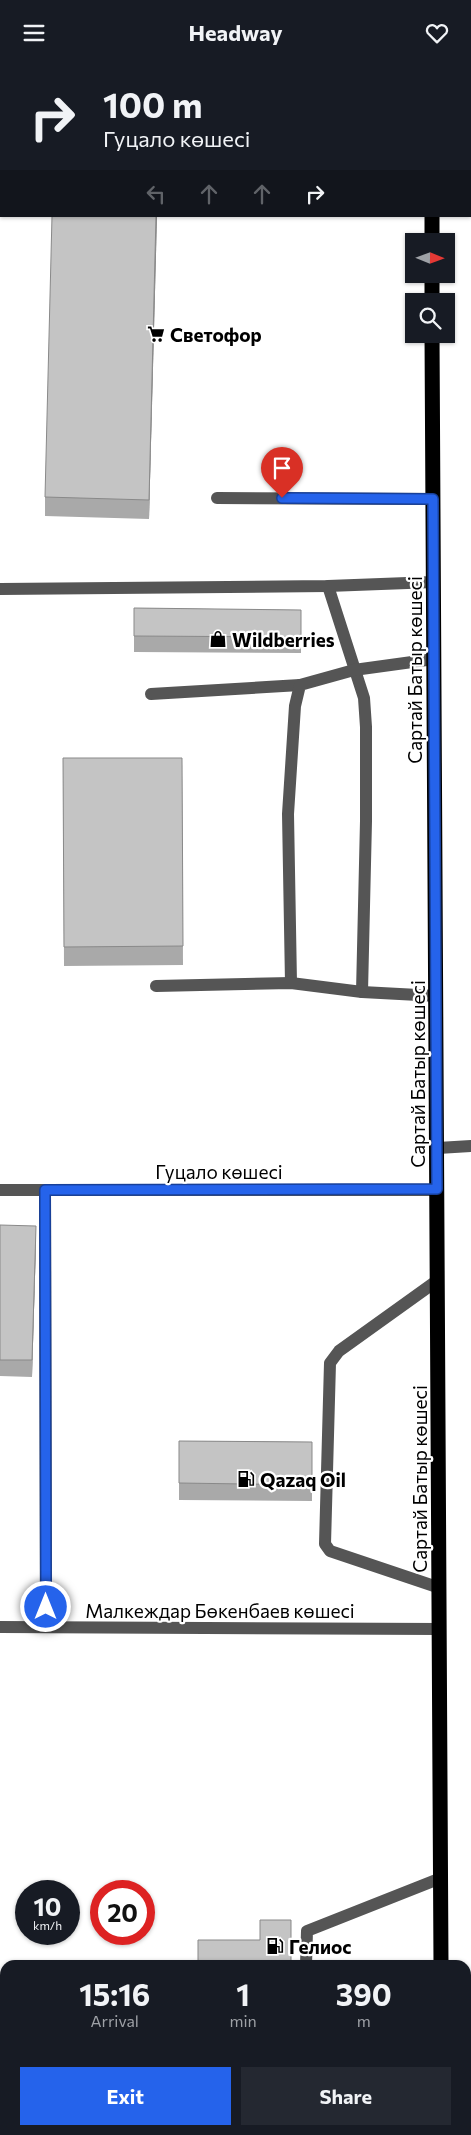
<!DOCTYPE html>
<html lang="en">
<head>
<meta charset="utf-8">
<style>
	body { margin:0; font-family:Commissioner,sans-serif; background:#242831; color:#f1f3f6; height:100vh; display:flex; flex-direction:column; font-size:19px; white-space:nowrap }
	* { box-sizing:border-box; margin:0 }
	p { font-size:16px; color:#9ea1a6 }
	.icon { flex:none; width:28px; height:28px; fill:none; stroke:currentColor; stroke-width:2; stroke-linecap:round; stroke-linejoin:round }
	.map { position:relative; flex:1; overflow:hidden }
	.sheet { position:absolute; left:0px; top:1895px; width:471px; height:175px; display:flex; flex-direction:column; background:#171b24; border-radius:15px 15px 0 0; box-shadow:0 1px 4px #0004 }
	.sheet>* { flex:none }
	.hud { position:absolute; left:0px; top:0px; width:471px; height:152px; box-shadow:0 1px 4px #0004; background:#171b24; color:#f1f3f6; overflow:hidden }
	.needle { width:32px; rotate:91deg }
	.tools { position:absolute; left:405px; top:168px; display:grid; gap:10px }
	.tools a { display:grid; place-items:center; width:50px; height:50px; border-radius:0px; background:#171b24; box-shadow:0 1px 4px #0004; font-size:25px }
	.speed { position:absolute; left:15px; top:1815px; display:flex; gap:10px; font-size:25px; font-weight:700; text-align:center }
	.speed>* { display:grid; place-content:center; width:65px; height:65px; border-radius:50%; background:#171b24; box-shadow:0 1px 4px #0004; line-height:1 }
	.speed small { font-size:12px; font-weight:400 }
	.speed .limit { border:8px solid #d22; background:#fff; color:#111 }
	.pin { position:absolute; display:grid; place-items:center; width:42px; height:42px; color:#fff; margin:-51px -21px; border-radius:50% 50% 50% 0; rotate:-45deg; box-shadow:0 0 5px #0007 }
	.pin .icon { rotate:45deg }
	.me { position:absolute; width:55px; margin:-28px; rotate:0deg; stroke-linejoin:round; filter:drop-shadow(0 0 4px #0008) }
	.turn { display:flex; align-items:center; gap:18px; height:105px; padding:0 20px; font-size:22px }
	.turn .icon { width:65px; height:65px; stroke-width:2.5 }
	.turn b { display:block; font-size:35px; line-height:42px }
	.lanes { display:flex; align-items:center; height:48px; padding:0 20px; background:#0003; justify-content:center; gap:25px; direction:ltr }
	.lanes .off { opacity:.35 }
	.eta { display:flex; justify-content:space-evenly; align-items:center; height:85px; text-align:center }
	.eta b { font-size:30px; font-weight:700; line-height:35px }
	.primary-button { display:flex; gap:10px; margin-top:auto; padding:10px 20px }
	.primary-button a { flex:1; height:58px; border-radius:0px; background:#2563eb; color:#fff; font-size:20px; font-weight:700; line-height:58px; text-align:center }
	.primary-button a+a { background:#242831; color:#f1f3f6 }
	header { display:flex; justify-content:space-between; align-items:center; height:65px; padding:0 20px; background:#171b24; font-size:22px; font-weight:700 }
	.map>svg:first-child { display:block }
</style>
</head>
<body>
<header><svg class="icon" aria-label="menu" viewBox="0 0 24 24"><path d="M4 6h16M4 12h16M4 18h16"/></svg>Headway<svg class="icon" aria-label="heart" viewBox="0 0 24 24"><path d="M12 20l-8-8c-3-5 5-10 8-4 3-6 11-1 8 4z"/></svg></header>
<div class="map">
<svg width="471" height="2070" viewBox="0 0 471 2070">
	<rect width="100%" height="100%" fill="#fff"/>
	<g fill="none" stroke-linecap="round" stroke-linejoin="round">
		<g stroke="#555" stroke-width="12">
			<path d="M360,0L362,1"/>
			<path d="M181,1V0"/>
			<path d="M217,433L433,434"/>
			<path d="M328,521L364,633L366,662V756L362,927"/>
			<path d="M0,524L328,521L434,517"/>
			<path d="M151,629L300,620"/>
			<path d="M291,918L288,749L295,641L300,620L354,605L434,594"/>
			<path d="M156,921L291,918L362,927L437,931"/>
			<path d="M438,1083L471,1081"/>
			<path d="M0,1125H437"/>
			<path d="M45,1125L46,1562"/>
			<path d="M438,1215L339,1286L330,1298L325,1479L330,1486L440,1523"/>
			<path d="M0,1562L440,1564"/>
			<path d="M306,1900L307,1866L441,1813"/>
			<path d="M304,2065V2067L312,2070"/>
		</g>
		<g stroke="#000" stroke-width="15">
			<path d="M431,0V1"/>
			<path d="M432,151V176"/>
			<path d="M432,209V236"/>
			<path d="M432,269L441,1900"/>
			<path d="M441,2065V2070"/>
		</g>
	</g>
	<g fill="#a9a9a9">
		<path d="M157,151L149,454L45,451V432Z"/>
		<path d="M134,543L301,545V588L134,587Z"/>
		<path d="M63,693H182L183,900L64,901Z"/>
		<path d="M0,1160L36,1178L32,1312L0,1311Z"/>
		<path d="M179,1376L312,1377V1436L179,1435Z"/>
	</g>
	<g fill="#898989">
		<path d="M156,151H157L149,454V435Z"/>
		<path d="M36,1161V1178L32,1312V1295Z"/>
	</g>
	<g fill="#c4c4c4" stroke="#898989">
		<rect x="62" y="0" width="69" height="1"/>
		<rect x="237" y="0" width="51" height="1"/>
		<path d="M52,151H156L149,435L45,432Z"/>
		<path d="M134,543L301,545V572L134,571Z"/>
		<path d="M63,693H182L183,881L64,882Z"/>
		<path d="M0,1160L36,1161L32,1295H0Z"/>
		<path d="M179,1376L312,1377V1420L179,1418Z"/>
		<path d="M260,1855H291V1900H198V1875H260Z"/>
	</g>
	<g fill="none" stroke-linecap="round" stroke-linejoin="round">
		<g stroke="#184099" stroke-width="12">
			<path id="route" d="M46,1542L45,1125L437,1124L433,434L282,433"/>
		</g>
		<use href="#route" stroke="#2563eb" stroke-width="9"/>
	</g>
	<defs>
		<g id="supermarket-bare" transform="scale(1.35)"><path d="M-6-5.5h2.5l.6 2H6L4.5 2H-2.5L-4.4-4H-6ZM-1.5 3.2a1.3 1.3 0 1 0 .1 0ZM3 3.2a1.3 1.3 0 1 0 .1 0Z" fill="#000" stroke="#fff" stroke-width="2.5" paint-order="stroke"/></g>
		<g id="shop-bare" transform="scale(1.35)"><path d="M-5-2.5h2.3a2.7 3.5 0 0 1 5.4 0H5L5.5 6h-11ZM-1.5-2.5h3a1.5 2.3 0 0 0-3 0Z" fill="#000" stroke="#fff" stroke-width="2.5" paint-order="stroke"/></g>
		<g id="fuel-bare" transform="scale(1.35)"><path d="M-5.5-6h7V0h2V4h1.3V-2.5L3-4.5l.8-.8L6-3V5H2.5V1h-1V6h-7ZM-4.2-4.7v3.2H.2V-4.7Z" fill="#000" stroke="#fff" stroke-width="2.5" paint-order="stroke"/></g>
	</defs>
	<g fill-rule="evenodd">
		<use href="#supermarket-bare" x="156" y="269"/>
		<use href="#shop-bare" x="218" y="574"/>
		<use href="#fuel-bare" x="246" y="1414"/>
		<use href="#fuel-bare" x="275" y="1881"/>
	</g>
	<g text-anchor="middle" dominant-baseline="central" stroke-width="4.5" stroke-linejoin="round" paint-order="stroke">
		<g font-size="19" font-weight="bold" fill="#000" stroke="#fff" text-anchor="start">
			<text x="170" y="269">Светофор</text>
			<text x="232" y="574">Wildberries</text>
			<text x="260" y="1414">Qazaq Oil</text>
			<text x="289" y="1881">Гелиос</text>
		</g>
		<g font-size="19" fill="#000" stroke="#fff">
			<text transform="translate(414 605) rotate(-90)">Сартай Батыр көшесі</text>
			<text transform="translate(417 1009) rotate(-90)">Сартай Батыр көшесі</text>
			<text x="219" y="1106">Гуцало көшесі</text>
			<text transform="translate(419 1414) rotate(-90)">Сартай Батыр көшесі</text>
			<text x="220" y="1545">Малкеждар Бөкенбаев көшесі</text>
		</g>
	</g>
</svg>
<div class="tools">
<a><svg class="needle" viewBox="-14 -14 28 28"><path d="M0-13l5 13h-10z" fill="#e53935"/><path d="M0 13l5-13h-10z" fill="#9ea1a6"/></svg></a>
<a><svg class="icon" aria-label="search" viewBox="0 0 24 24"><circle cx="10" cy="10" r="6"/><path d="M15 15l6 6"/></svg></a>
</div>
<div class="speed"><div>10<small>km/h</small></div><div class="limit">20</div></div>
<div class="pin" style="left:282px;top:433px;background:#d93025"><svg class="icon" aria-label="arrive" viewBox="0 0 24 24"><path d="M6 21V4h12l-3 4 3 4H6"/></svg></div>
<svg class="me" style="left:46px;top:1542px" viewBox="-20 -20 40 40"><circle r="17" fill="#2563eb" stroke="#fff" stroke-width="3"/><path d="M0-11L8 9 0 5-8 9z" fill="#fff"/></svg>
<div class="hud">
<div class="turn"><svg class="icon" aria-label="right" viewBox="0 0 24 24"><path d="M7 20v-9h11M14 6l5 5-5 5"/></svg><div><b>100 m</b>Гуцало көшесі</div></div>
<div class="lanes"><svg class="icon off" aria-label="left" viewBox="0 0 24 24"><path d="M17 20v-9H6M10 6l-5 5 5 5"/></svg><svg class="icon off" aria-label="ahead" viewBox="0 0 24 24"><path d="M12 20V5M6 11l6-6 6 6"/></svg><svg class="icon off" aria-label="ahead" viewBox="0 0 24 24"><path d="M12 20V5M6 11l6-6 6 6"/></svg><svg class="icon" aria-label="right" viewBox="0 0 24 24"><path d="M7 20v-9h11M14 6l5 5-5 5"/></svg></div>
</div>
<section class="sheet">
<div class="eta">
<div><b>15:16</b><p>Arrival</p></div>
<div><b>1</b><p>min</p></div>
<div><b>390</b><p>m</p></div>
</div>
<div class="primary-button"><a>Exit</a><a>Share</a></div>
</section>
</div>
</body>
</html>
